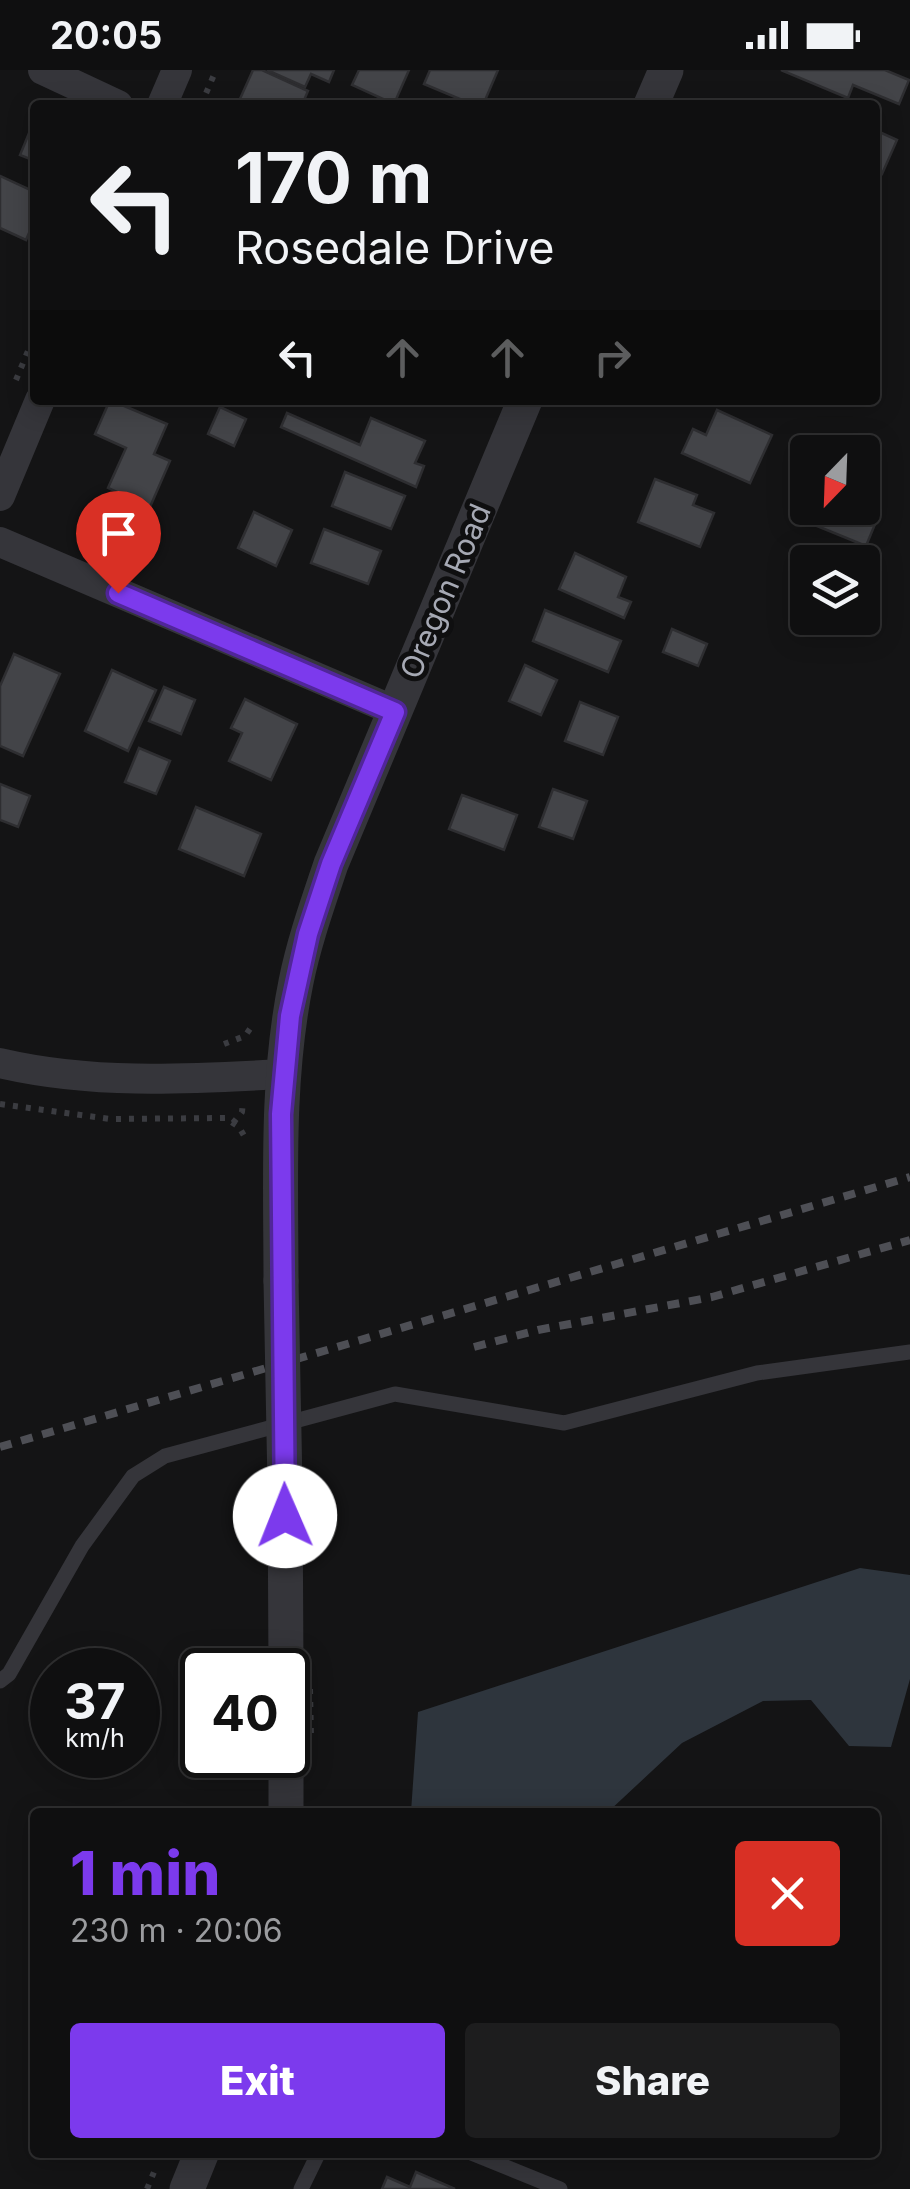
<!DOCTYPE html>
<html lang="en">
<head>
<meta charset="utf-8">
<style>
	body { margin:0; font-family:Inter,sans-serif; background:#1d1d1e; color:#f1f3f6; height:100vh; display:flex; flex-direction:column; font-size:38px; white-space:nowrap }
	* { box-sizing:border-box; margin:0 }
	p { font-size:32px; color:#9b9c9f }
	.icon { flex:none; width:55px; height:55px; fill:none; stroke:currentColor; stroke-width:2; stroke-linecap:round; stroke-linejoin:round }
	.map { position:relative; flex:1; overflow:hidden }
	.details { position:absolute; left:30px; top:1738px; width:850px; height:350px; display:flex; flex-direction:column; background:#0f0f10; border-radius:10px; box-shadow:0 5px 25px #0003,0 0 0 2px #2f2f30 }
	.details>* { flex:none }
	.top-card { position:absolute; left:30px; top:30px; width:850px; height:305px; border-radius:10px; box-shadow:0 5px 25px #0003,0 0 0 2px #2f2f30; background:#0f0f10; color:#f1f3f6; overflow:hidden }
	.needle { width:65px; rotate:203deg }
	.buttons { position:absolute; left:790px; top:365px; display:grid; gap:20px }
	.buttons a { display:grid; place-items:center; width:90px; height:90px; border-radius:10px; background:#0f0f10; box-shadow:0 5px 25px #0003,0 0 0 2px #2f2f30; font-size:50px }
	.speed { position:absolute; left:30px; top:1578px; display:flex; gap:20px; font-size:50px; font-weight:700; text-align:center }
	.speed>* { display:grid; place-content:center; width:130px; height:130px; border-radius:50%; background:#0f0f10; box-shadow:0 5px 25px #0003,0 0 0 2px #2f2f30; line-height:1 }
	.speed small { font-size:25px; font-weight:400 }
	.speed .limit { border:5px solid #111; border-radius:15px; background:#fff; color:#111 }
	.pin { position:absolute; display:grid; place-items:center; width:85px; height:85px; color:#fff; margin:-102px -42px; border-radius:50% 50% 50% 0; rotate:-45deg; box-shadow:0 0 10px #0007 }
	.pin .icon { rotate:45deg }
	.me { position:absolute; width:110px; margin:-55px; rotate:359deg; stroke-linejoin:round; filter:drop-shadow(0 0 8px #0008) }
	.turn { display:flex; align-items:center; gap:35px; height:210px; padding:0 40px; font-size:45px }
	.turn .icon { width:130px; height:130px; stroke-width:2.5 }
	.turn b { display:block; font-size:70px; line-height:85px }
	.lanes { display:flex; align-items:center; height:95px; padding:0 40px; background:#0003; justify-content:center; gap:50px; direction:ltr }
	.lanes .off { opacity:.35 }
	.round { display:grid; place-items:center; flex:none; width:105px; height:105px; border-radius:10px; background:#1d1d1e }
	.overview { display:flex; align-items:center; justify-content:space-between; height:170px; padding:0 40px }
	h1 { font-size:60px; font-weight:800; line-height:75px; color:#7c3aed }
	.primary-button { display:flex; gap:20px; margin-top:auto; padding:20px 40px }
	.primary-button a { flex:1; height:115px; border-radius:10px; background:#7c3aed; color:#fff; font-size:40px; font-weight:800; line-height:115px; text-align:center }
	.primary-button a+a { background:#1d1d1e; color:#f1f3f6 }
	.status { display:flex; justify-content:space-between; align-items:center; height:70px; padding:0 50px; background:#0f0f10; direction:ltr }
	.status svg { height:28px; fill:currentColor }
	.map>svg:first-child { display:block }
</style>
</head>
<body>
<div class="status"><b>20:05</b><svg viewBox="0 0 49 12"><path d="M0 12V9h3v3zM5 12V6h3v6zM10 12V3h3v9zM15 12V0h3v12zM26 1h20v11H26zM47 4h2v5h-2z"/></svg></div>
<div class="map">
<svg width="910" height="2119" viewBox="0 0 910 2119">
	<rect width="100%" height="100%" fill="#141415"/>
	<path fill="#2e353d" d="M860,1498L910,1505V1609L891,1677L849,1676L811,1630L763,1631L682,1673L608,1742H569L552,1736L546,1742H411L418,1642Z"/>
	<g fill="#434448" stroke="#2e2e31" stroke-width="2.5">
		<path d="M253,0H262L308,21L302,35H248L239,31Z"/>
		<path d="M267,0H334L329,12L311,4L305,17Z"/>
		<path d="M359,0H409L394,34L352,15Z"/>
		<path d="M430,0H498L483,35H474L424,14Z"/>
		<path d="M781,0H885L909,10L899,34L853,15L848,28Z"/>
		<path d="M34,51H35V91L20,85Z"/>
		<path d="M875,60L897,70L882,104L875,100Z"/>
		<path d="M0,106L35,122V149L26,170L0,158Z"/>
		<path d="M110,330L167,354L154,384L170,391L150,437L108,418L126,378L95,364Z"/>
		<path d="M220,337L246,349L234,376L208,364Z"/>
		<path d="M717,340L772,365L750,413L682,383L693,359L706,365Z"/>
		<path d="M287,343L360,375L371,348L425,371L415,393L424,396L416,417L281,357Z"/>
		<path d="M345,402L405,426L391,459L332,436Z"/>
		<path d="M655,409L697,425L693,435L714,443L700,477L638,452Z"/>
		<path d="M808,431V438H862V435L880,442L866,476L800,449Z"/>
		<path d="M254,442L292,460L276,496L238,478Z"/>
		<path d="M324,459L381,481L368,514L311,493Z"/>
		<path d="M575,483L626,507L618,527L631,532L624,548L559,519Z"/>
		<path d="M545,540L621,571L608,602L533,571Z"/>
		<path d="M672,559L707,574L698,596L663,582Z"/>
		<path d="M14,584L60,604L23,686L0,676V616Z"/>
		<path d="M525,595L557,610L541,645L509,631Z"/>
		<path d="M112,600L156,620L128,681L85,661Z"/>
		<path d="M164,617L195,630L181,664L149,651Z"/>
		<path d="M245,629L297,654L271,710L229,691L242,663L231,658Z"/>
		<path d="M580,632L618,647L603,685L565,671Z"/>
		<path d="M139,678L170,691L156,724L125,712Z"/>
		<path d="M0,714L30,726L18,757L0,750Z"/>
		<path d="M553,719L587,731L573,769L539,757Z"/>
		<path d="M462,725L517,745L504,780L449,759Z"/>
		<path d="M196,737L261,764L244,806L179,779Z"/>
		<path d="M416,2102L455,2119H382L387,2107L410,2117Z"/>
	</g>
	<g fill="none" stroke-linecap="round" stroke-linejoin="round">
		<g stroke="#3b3c41" stroke-width="6" stroke-dasharray="5 8" stroke-linecap="butt">
			<path d="M201,35L216,0"/>
			<path d="M16,310L35,264"/>
			<path d="M224,974L245,966L254,953"/>
			<path d="M0,1034L110,1049L225,1048L239,1057L247,1071"/>
			<path d="M233,1053L242,1042L243,1032"/>
			<path d="M310,1619L311,1666"/>
			<path d="M147,2119L154,2102"/>
		</g>
		<g stroke="#35353a" stroke-width="15">
			<path d="M0,1611L9,1604L82,1476L133,1406L165,1386L395,1324L564,1353L757,1303L910,1282"/>
			<path d="M469,2082L560,2119"/>
			<path d="M301,2119L319,2082"/>
		</g>
		<g stroke="#35353a" stroke-width="30">
			<path d="M43,0L118,35"/>
			<path d="M162,35L177,0"/>
			<path d="M0,426L40,330"/>
			<path d="M0,472L395,641"/>
			<path d="M0,993C95,1015 188,1009 284,1004"/>
		</g>
		<g stroke="#35353a" stroke-width="35">
			<path d="M651,35L666,0"/>
			<path d="M281,1211C281,1112 276,1010 296,912C304,872 318,833 331,794L525,330"/>
			<path d="M285,1416L286,1600"/>
			<path d="M286,1685V1742"/>
			<path d="M187,2119L202,2082"/>
		</g>
		<g stroke="#4e4f55" stroke-width="8" stroke-dasharray="12 10" stroke-linecap="butt">
			<path d="M474,1277L538,1260L712,1227L910,1170"/>
			<path d="M0,1377L910,1107"/>
		</g>
		<path stroke="#35353a" stroke-width="35" d="M281,1211L285,1416"/>
	</g>
	<g fill="none" stroke-linecap="round" stroke-linejoin="round">
		<g stroke="#51269a" stroke-width="25">
			<path id="route" d="M118,523L395,642L331,794L308,864L290,946L281,1044L285,1446"/>
		</g>
		<use href="#route" stroke="#7c3aed" stroke-width="18"/>
	</g>
	<g text-anchor="middle" dominant-baseline="central" stroke-width="10" stroke-linejoin="round" paint-order="stroke">
		<g font-size="30" fill="#a6a9b4" stroke="#0f0f10">
			<text transform="translate(445 521) rotate(-67)">Oregon Road</text>
		</g>
	</g>
</svg>
<div class="buttons">
<a><svg class="needle" viewBox="-14 -14 28 28"><path d="M0-13l5 13h-10z" fill="#e53935"/><path d="M0 13l5-13h-10z" fill="#9b9c9f"/></svg></a>
<a><svg class="icon" aria-label="layers" viewBox="0 0 24 24"><path d="M12 4l9 5-9 5-9-5zM3 14l9 5 9-5"/></svg></a>
</div>
<div class="speed"><div>37<small>km/h</small></div><div class="limit">40</div></div>
<div class="pin" style="left:118px;top:523px;background:#d93025"><svg class="icon" aria-label="arrive" viewBox="0 0 24 24"><path d="M6 21V4h12l-3 4 3 4H6"/></svg></div>
<svg class="me" style="left:285px;top:1446px" viewBox="-20 -20 40 40"><circle r="19" fill="#fff"/><path d="M0-13L10 11 0 6-10 11z" fill="#7c3aed"/></svg>
<div class="top-card">
<div class="turn"><svg class="icon" aria-label="left" viewBox="0 0 24 24"><path d="M17 20v-9H6M10 6l-5 5 5 5"/></svg><div><b>170 m</b>Rosedale Drive</div></div>
<div class="lanes"><svg class="icon" aria-label="left" viewBox="0 0 24 24"><path d="M17 20v-9H6M10 6l-5 5 5 5"/></svg><svg class="icon off" aria-label="ahead" viewBox="0 0 24 24"><path d="M12 20V5M6 11l6-6 6 6"/></svg><svg class="icon off" aria-label="ahead" viewBox="0 0 24 24"><path d="M12 20V5M6 11l6-6 6 6"/></svg><svg class="icon off" aria-label="right" viewBox="0 0 24 24"><path d="M7 20v-9h11M14 6l5 5-5 5"/></svg></div>
</div>
<section class="details">
<div class="overview"><div><h1>1 min</h1><p>230 m · 20:06</p></div><a class="round" style="background:#d93025;color:#fff"><svg class="icon" aria-label="close" viewBox="0 0 24 24"><path d="M6 6l12 12M18 6L6 18"/></svg></a></div>
<div class="primary-button"><a>Exit</a><a>Share</a></div>
</section>
</div>
</body>
</html>
